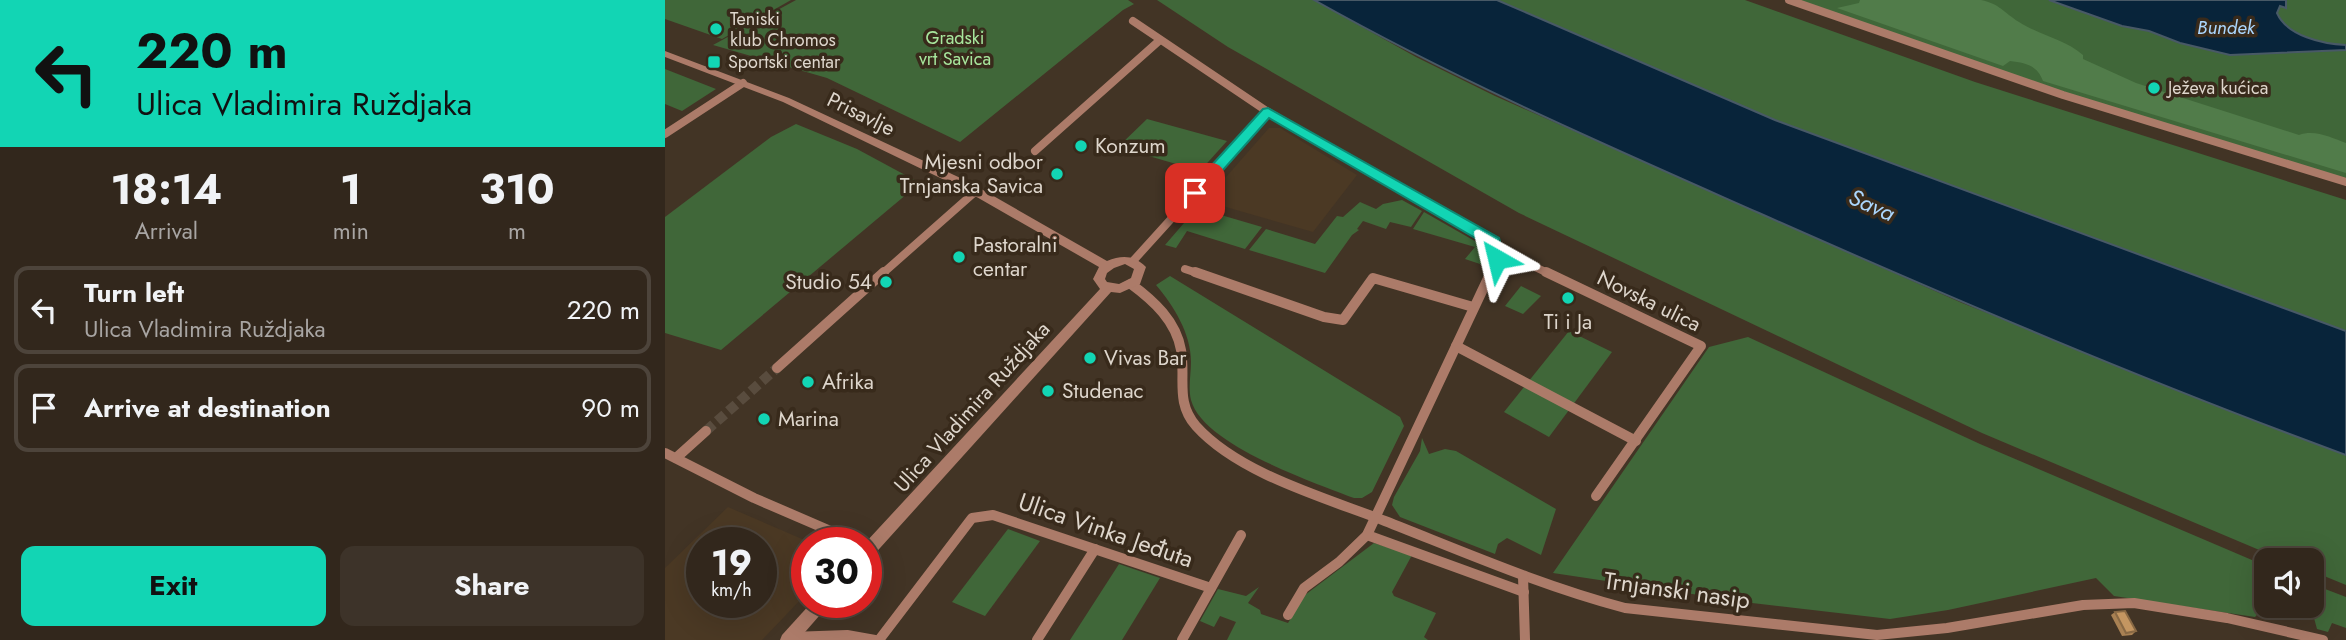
<!DOCTYPE html>
<html lang="en">
<head>
<meta charset="utf-8">
<style>
	body { margin:0; font-family:Jost,sans-serif; background:#3d3329; color:#f1f3f6; height:100vh; display:flex; flex-direction:column; font-size:26px; white-space:nowrap }
	* { box-sizing:border-box; margin:0 }
	p { font-size:23px; color:#a8a5a3 }
	.icon { flex:none; width:38px; height:38px; fill:none; stroke:currentColor; stroke-width:2; stroke-linecap:round; stroke-linejoin:round }
	.map { position:relative; flex:1; overflow:hidden }
	.side { display:flex; flex-direction:column; background:#32271c; width:665px }
	.side>* { flex:none }
	.top-card { background:#12d5b4; color:#111; overflow:hidden }
	.fabs { position:absolute; left:1589px; top:548px; display:grid; gap:14px }
	.fabs a { display:grid; place-items:center; width:70px; height:70px; border-radius:14px; background:#32271c; box-shadow:0 7px 28px #0002,0 0 0 2px #4d443b; font-size:35px }
	.speed { position:absolute; left:21px; top:527px; display:flex; gap:14px; font-size:35px; font-weight:700; text-align:center }
	.speed>* { display:grid; place-content:center; width:91px; height:91px; border-radius:50%; background:#32271c; box-shadow:0 7px 28px #0002,0 0 0 2px #4d443b; line-height:1 }
	.speed small { font-size:18px; font-weight:400 }
	.speed .limit { border:10px solid #d22; background:#fff; color:#111 }
	.pin { position:absolute; display:grid; place-items:center; width:60px; height:60px; color:#fff; margin:-30px; border-radius:14px; box-shadow:0 4px 10px #0006 }
	.me { position:absolute; width:77px; margin:-38px; rotate:323deg; stroke-linejoin:round; filter:drop-shadow(0 0 5px #0008) }
	.turn { display:flex; align-items:center; gap:24px; height:147px; padding:0 21px; font-size:32px }
	.turn .icon { width:91px; height:91px; stroke-width:2.5 }
	.turn b { display:block; font-size:49px; line-height:60px }
	.eta { display:flex; justify-content:space-evenly; align-items:center; height:119px; text-align:center }
	.eta b { font-size:42px; font-weight:700; line-height:49px }
	.button { display:flex; gap:14px; margin-top:auto; padding:14px 21px }
	.button a { flex:1; height:80px; border-radius:14px; background:#12d5b4; color:#111; font-size:28px; font-weight:700; line-height:80px; text-align:center }
	.button a+a { background:#3d3329; color:#f1f3f6 }
	ul { padding:0; list-style:none }
	li { display:flex; align-items:center; gap:21px; height:88px; margin:0 14px 10px; padding:0 7px; border:4px solid #4d443b; border-radius:14px }
	li div { flex:1 }
	li b { display:block; font-size:26px }
	li em { font-style:normal }
	main { display:flex; flex:1; min-height:0 }
	.map>svg:first-child { display:block }
</style>
</head>
<body>
<main>
<section class="side">
<div class="top-card">
<div class="turn"><svg class="icon" aria-label="left" viewBox="0 0 24 24"><path d="M17 20v-9H6M10 6l-5 5 5 5"/></svg><div><b>220 m</b>Ulica Vladimira Ruždjaka</div></div>
</div>
<div class="eta">
<div><b>18:14</b><p>Arrival</p></div>
<div><b>1</b><p>min</p></div>
<div><b>310</b><p>m</p></div>
</div>
<ul>
<li><svg class="icon" aria-label="left" viewBox="0 0 24 24"><path d="M17 20v-9H6M10 6l-5 5 5 5"/></svg><div><b>Turn left</b><p>Ulica Vladimira Ruždjaka</p></div><em>220 m</em></li>
<li><svg class="icon" aria-label="arrive" viewBox="0 0 24 24"><path d="M6 21V4h12l-3 4 3 4H6"/></svg><div><b>Arrive at destination</b></div><em>90 m</em></li>
</ul>
<div class="button"><a>Exit</a><a>Share</a></div>
</section>
<div class="map">
<svg width="1681" height="640" viewBox="0 0 1681 640">
	<rect width="100%" height="100%" fill="#423425"/>
	<g fill="#4b3924" fill-rule="evenodd">
		<path d="M604,128H615L692,175L648,232L540,201Z"/>
		<path d="M63,507L144,542L142,593L97,640H0V568ZM37,542H96V602H37Z"/>
	</g>
	<g fill="#406739">
		<path d="M0,0H126L57,39L0,19Z"/>
		<path d="M131,0H463L469,4L458,10L295,142L162,78L48,45Z"/>
		<path d="M492,0H649L751,57L830,96L1297,303L1681,455V585L1647,571V560H1618L1317,433L854,213L563,47Z"/>
		<path d="M832,0H1080L1310,82L1681,200V331L1110,120Z"/>
		<path d="M1128,0H1681V180L1391,91Z"/>
		<path d="M0,69L51,89L17,111L0,104Z"/>
		<path d="M482,119L562,141L535,171L453,147Z"/>
		<path d="M131,124L192,149L255,183L56,350L0,333V217L106,137Z"/>
		<path d="M737,200L757,211L746,227L725,222L721,229L698,221L692,229L694,230L687,235L660,273L584,250L601,229L650,244L672,216L678,217L695,202L711,209L718,204Z"/>
		<path d="M532,208L597,227L580,249L522,231L511,248L500,245Z"/>
		<path d="M759,212L815,244L822,253L818,265L800,259L810,247L748,229Z"/>
		<path d="M505,276L735,417L739,426L707,492L697,498H689C648,482 538,445 526,400C523,388 526,374 526,362C526,334 509,306 491,285Z"/>
		<path d="M856,286L876,296L858,314L840,306Z"/>
		<path d="M904,331L947,352L884,437L839,412Z"/>
		<path d="M1083,337L1315,444L1601,566V606H1647V584L1681,597V628L1667,623L1663,632L1652,629L1649,618L1600,606L1590,617L1449,596L1431,578L1283,610L1225,619L1087,603L888,573L1044,347Z"/>
		<path d="M757,438L764,454L780,449L791,451L891,509L876,555L842,538L833,544L830,554L735,517L727,505L729,497L755,451Z"/>
		<path d="M343,529L375,541L320,616L287,602Z"/>
		<path d="M709,543L747,555L727,592L729,596L771,613L759,637L763,640H562L571,622L555,616L549,627L535,621L553,589L581,596L594,587L583,603L595,610L596,614L623,623L640,595Z"/>
		<path d="M454,564L495,578L457,640H405Z"/>
	</g>
	<path fill="#517c4a" d="M1195,0H1316C1335,4 1338,12 1354,22C1374,35 1399,39 1418,55V59L1471,83L1634,135C1650,129 1667,138 1681,143V173L1378,81C1372,65 1361,63 1345,61L1338,66L1172,8L1194,3Z"/>
	<g fill="#08243a" stroke="#485966" stroke-width="2">
		<path d="M649,0H832L1110,120L1681,331V455C1482,382 1288,299 1094,213C943,146 793,81 649,0Z"/>
		<path d="M1384,0H1621V8L1615,6L1612,13C1622,36 1658,44 1681,45V50L1565,55L1515,43L1484,31L1457,26Z"/>
	</g>
	<g fill="none" stroke-linecap="round" stroke-linejoin="round">
		<path stroke="#594c3e" stroke-width="10" stroke-dasharray="10 5" stroke-linecap="butt" d="M41,431L112,368"/>
		<g stroke="#ac7b69" stroke-width="8">
			<path d="M1124,0L1398,95L1681,182"/>
			<path d="M468,21L603,112L829,242L832,259L825,274"/>
			<path d="M0,134L78,83"/>
			<path d="M370,151L495,40"/>
			<path d="M853,259L885,274"/>
			<path d="M468,261L603,112"/>
			<path d="M520,269L535,274"/>
			<path d="M217,274L311,191"/>
		</g>
		<g stroke="#ac7b69" stroke-width="10">
			<path d="M530,272L659,317L678,320L708,278L808,307"/>
			<path d="M881,272L1036,346L931,496"/>
			<path d="M466,284C489,301 511,321 516,350C521,378 510,402 531,426C574,474 661,498 720,521C799,552 877,586 960,608L1212,635L1282,628L1418,605L1469,603L1562,618L1658,640"/>
			<path d="M791,346L971,441"/>
			<path d="M112,368L219,272"/>
			<path d="M0,453L89,498L191,542"/>
			<path d="M11,458L41,431"/>
			<path d="M702,535L859,592"/>
			<path d="M858,576L860,640"/>
			<path d="M623,615L639,588L674,562L702,535L826,272"/>
			<path d="M126,637L182,635L210,640"/>
			<path d="M214,640L307,518L328,515L546,588"/>
			<path d="M372,640L430,549"/>
			<path d="M517,640L576,535"/>
		</g>
		<g fill="#ac7b69" fill-rule="evenodd">
			<path d="M0,51L124,98L304,182L442,261C457,255 469,255 481,267L475,284L455,293L446,292L206,558L201,560V542L435,289L428,279L434,267L296,188L118,102L0,57ZM460,264L469,269L466,278L454,284L442,282L440,279L442,273L449,268Z"/>
			<path d="M147,602H165L162,607L133,640H115L117,635Z"/>
		</g>
	</g>
	<path fill="#a98153" d="M1450,612L1471,631L1467,635L1457,636L1446,615Z"/>
	<path fill="#c49661" stroke="#896944" stroke-width="2" d="M1460,611L1471,631L1461,633L1450,612Z"/>
	<path fill="#12d5b4" stroke="#0c8a75" stroke-width="2" d="M603,108L834,238L840,259L838,263H827L822,245L604,118L535,196H525V189L598,109Z"/>
	<g fill="#12d5b4" stroke="#382a1b" stroke-width="2.5">
		<circle cx="51" cy="29" r="7"/>
		<rect x="42" y="55" width="14" height="14" rx="3.5"/>
		<circle cx="1489" cy="88" r="7"/>
		<circle cx="416" cy="146" r="7"/>
		<circle cx="392" cy="174" r="7"/>
		<circle cx="294" cy="257" r="7"/>
		<circle cx="221" cy="282" r="7"/>
		<circle cx="903" cy="298" r="7"/>
		<circle cx="425" cy="358" r="7"/>
		<circle cx="143" cy="382" r="7"/>
		<circle cx="383" cy="391" r="7"/>
		<circle cx="99" cy="419" r="7"/>
	</g>
	<g text-anchor="middle" dominant-baseline="central" stroke-width="7" stroke-linejoin="round" paint-order="stroke">
		<g font-size="18" fill="#ded6cc" stroke="#382a1b" text-anchor="start">
			<text x="65" y="19">Teniski<tspan x="65" dy="21">klub Chromos</tspan></text>
			<text x="63" y="62">Sportski centar</text>
			<text x="1503" y="88">Ježeva kućica</text>
		</g>
		<g font-size="18" fill="#a8e79d" stroke="#382a1b">
			<text x="290" y="38">Gradski<tspan x="290" dy="21">vrt Savica</tspan></text>
		</g>
		<g font-size="19" font-style="italic" fill="#abd6fd" stroke="#382a1b">
			<text x="1561" y="27">Bundek</text>
		</g>
		<g font-size="21" fill="#ded6cc" stroke="#382a1b">
			<text transform="translate(196 114) rotate(26)">Prisavlje</text>
			<text transform="translate(984 301) rotate(26)">Novska ulica</text>
			<text transform="translate(307 407) rotate(-48)">Ulica Vladimira Ruždjaka</text>
		</g>
		<g font-size="21" fill="#ded6cc" stroke="#382a1b" text-anchor="start">
			<text x="430" y="146">Konzum</text>
			<text x="378" y="162" text-anchor="end">Mjesni odbor<tspan x="378" dy="24">Trnjanska Savica</tspan></text>
			<text x="308" y="245">Pastoralni<tspan x="308" dy="24">centar</tspan></text>
			<text x="207" y="282" text-anchor="end">Studio 54</text>
			<text x="903" y="322" text-anchor="middle">Ti i Ja</text>
			<text x="439" y="358">Vivas Bar</text>
			<text x="157" y="382">Afrika</text>
			<text x="397" y="391">Studenac</text>
			<text x="113" y="419">Marina</text>
		</g>
		<g font-size="23" font-style="italic" fill="#abd6fd" stroke="#382a1b">
			<text transform="translate(1207 205) rotate(24)">Sava</text>
		</g>
		<g font-size="24" fill="#ded6cc" stroke="#382a1b">
			<text transform="translate(441 530) rotate(19)">Ulica Vinka Jeđuta</text>
			<text transform="translate(1012 590) rotate(8)">Trnjanski nasip</text>
		</g>
	</g>
</svg>
<div class="fabs">
<a><svg class="icon" aria-label="sound" viewBox="0 0 24 24"><path d="M4 9h4l5-4v14l-5-4H4zM17 9q2 3 0 6"/></svg></a>
</div>
<div class="speed"><div>19<small>km/h</small></div><div class="limit">30</div></div>
<div class="pin" style="left:530px;top:193px;background:#d93025"><svg class="icon" aria-label="arrive" viewBox="0 0 24 24"><path d="M6 21V4h12l-3 4 3 4H6"/></svg></div>
<svg class="me" style="left:832px;top:259px" viewBox="-20 -20 40 40"><path d="M0-17L14 15 0 8-14 15z" fill="#12d5b4" stroke="#fff" stroke-width="4"/></svg>
</div>
</main>
</body>
</html>
